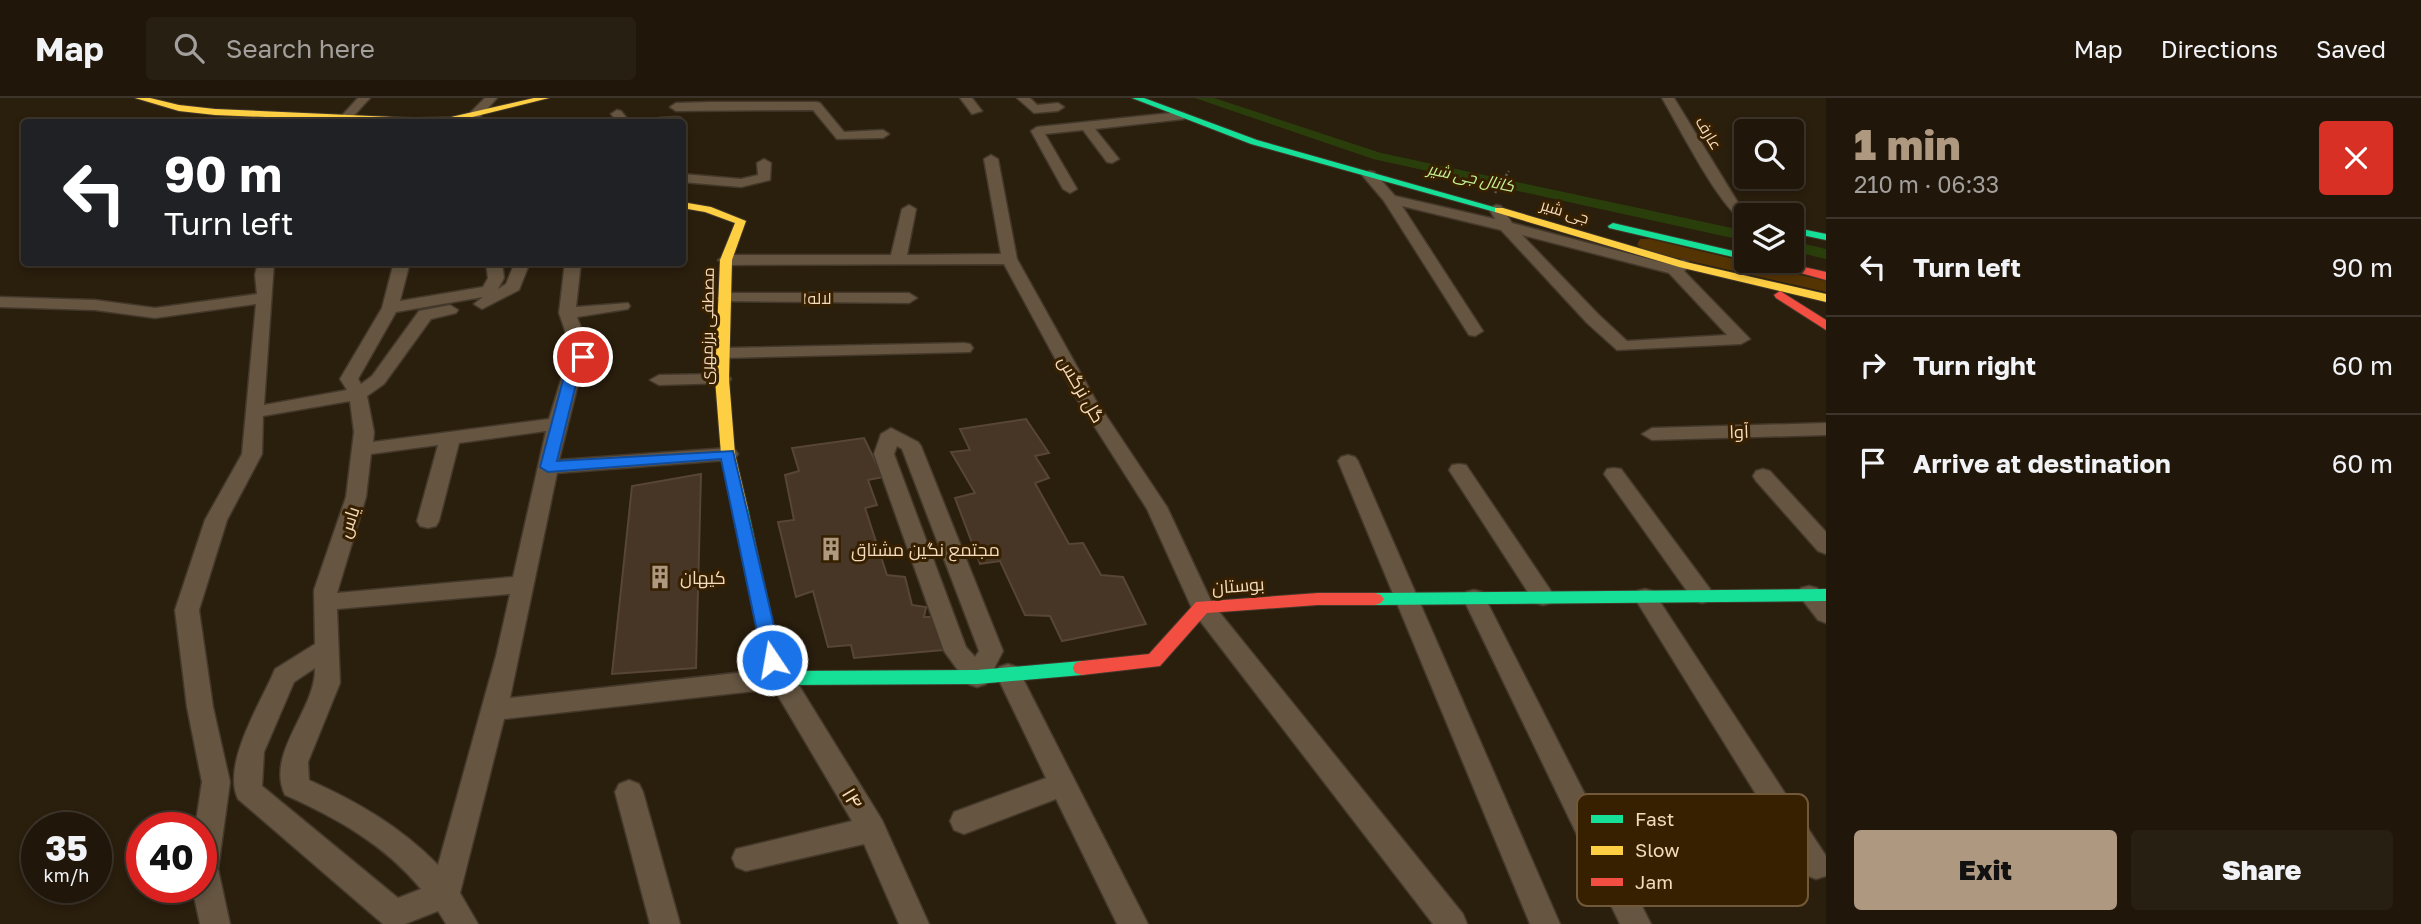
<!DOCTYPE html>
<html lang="en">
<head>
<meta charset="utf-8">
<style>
	body { margin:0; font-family:"Golos Text",Cairo,sans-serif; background:#281f13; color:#f1f3f6; height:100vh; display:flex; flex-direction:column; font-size:26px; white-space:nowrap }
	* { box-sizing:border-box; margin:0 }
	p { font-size:23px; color:#a29f9c }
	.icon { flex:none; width:38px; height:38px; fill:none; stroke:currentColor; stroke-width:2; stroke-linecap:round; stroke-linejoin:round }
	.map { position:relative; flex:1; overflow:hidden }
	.sheet { display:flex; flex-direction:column; background:#20160a; width:595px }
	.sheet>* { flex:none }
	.top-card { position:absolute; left:21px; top:21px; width:665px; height:147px; border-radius:7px; box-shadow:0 4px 10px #0003,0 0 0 2px #3d352b; background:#202124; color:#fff; overflow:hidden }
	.controls { position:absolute; left:1734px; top:21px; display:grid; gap:14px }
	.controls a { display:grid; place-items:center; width:70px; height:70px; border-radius:7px; background:#20160a; box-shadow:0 4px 10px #0003,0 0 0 2px #3d352b; font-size:35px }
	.speed { position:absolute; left:21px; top:714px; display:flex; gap:14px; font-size:35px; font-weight:700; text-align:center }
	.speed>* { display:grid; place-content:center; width:91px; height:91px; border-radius:50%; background:#20160a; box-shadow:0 4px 10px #0003,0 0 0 2px #3d352b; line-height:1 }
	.speed small { font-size:18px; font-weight:400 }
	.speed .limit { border:10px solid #d22; background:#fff; color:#111 }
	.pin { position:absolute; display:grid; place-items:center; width:60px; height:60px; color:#fff; margin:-30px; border:4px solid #fff; border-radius:50%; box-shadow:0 2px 7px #0007 }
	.me { position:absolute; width:77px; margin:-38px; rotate:348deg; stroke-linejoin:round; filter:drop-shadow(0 0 5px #0008) }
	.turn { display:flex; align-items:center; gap:24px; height:147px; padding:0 28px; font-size:32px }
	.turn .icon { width:91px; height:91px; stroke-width:2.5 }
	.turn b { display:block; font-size:49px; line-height:60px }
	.round { display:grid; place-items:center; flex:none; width:74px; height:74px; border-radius:7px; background:#281f13 }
	.summary { display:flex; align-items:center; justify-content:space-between; height:119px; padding:0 28px }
	h1 { font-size:42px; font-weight:800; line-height:52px; color:#ae9980 }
	.button { display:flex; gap:14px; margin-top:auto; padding:14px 28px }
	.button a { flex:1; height:80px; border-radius:7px; background:#ae9980; color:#111; font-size:28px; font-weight:800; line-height:80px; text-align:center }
	.button a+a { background:#281f13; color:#f1f3f6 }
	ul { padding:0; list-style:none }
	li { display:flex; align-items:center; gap:21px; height:98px; padding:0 28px; border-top:2px solid #3d352b }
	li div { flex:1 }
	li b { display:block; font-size:26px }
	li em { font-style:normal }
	header { display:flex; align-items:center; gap:42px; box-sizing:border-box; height:98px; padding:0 35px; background:#20160a; border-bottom:2px solid #3d352b }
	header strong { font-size:33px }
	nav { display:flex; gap:38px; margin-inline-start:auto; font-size:24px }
	.search { width:490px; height:63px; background:#281f13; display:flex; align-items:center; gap:18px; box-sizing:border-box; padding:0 24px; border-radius:7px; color:#a29f9c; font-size:26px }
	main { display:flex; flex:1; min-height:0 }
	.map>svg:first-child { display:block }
</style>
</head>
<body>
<header>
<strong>Map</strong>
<div class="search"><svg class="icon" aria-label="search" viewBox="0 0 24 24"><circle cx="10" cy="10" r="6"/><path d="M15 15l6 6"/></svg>Search here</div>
<nav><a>Map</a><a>Directions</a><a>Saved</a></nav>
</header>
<main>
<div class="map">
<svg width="1826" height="826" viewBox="0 0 1826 826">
	<rect width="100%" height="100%" fill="#2a1e0d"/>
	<path fill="#543403" d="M1640,141H1650L1826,183V194L1646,153L1637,147Z"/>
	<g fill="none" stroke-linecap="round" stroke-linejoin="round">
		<g fill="#2a3e0b" fill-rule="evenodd">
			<path d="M1195,0H1214L1381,55L1746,133V143L1373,61Z"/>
			<path d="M1792,143L1826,151V161L1792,153Z"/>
		</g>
	</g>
	<g fill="#473525" stroke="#574637" stroke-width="2">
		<path d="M1026,321L1049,355L1035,358L1049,380L1035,385L1069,446L1083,445L1101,477L1123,479L1146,526L1062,543L1050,518L1025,517L1000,463L980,466L955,400L975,395L951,354L970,352L960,331Z"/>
		<path d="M864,340L883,379L868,382L877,407L865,410L887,477L905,479L912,507L926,509L924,519H937L943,552L854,560L851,547L828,549L813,493L796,499L778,424L794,422L785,377L799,373L792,350Z"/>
		<path d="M701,376L696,570L612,576L632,388Z"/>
	</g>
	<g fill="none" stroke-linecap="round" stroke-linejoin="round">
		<g stroke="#43382a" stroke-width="3">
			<g id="street">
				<path d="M358,0H370L348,24H336Z"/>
				<path d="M485,0H497L479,20H471V14Z"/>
				<path d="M960,0H972L982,13L972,16Z"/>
				<path d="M1017,0H1030L1037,7L1058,5L1064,9L1058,13L1034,15Z"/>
				<path d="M1662,0H1674L1737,103L1752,117H1746V123C1724,119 1676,23 1662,0Z"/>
				<path d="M711,4H816L820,5L844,34L883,32L889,36L883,40L837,41L813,12L676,13L670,9L676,5Z"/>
				<path d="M617,12L621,13L630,24H618L611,16Z"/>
				<path d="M1180,14L1184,15V21L1095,31L1119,61L1112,65L1107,64L1083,32L1045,36L1077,91L1070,95L1063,91L1031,33L1037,29Z"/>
				<path d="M677,19L681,20L682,24H653L659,20Z"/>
				<path d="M991,57L998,61L1017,161L1095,301L1167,409L1212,505L1463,816L1467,826H1433L1194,515L1147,411L1077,301L1004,166L726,167L718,162L726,157H891L902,111L909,107L916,111L907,157L1001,156L984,61Z"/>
				<path d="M764,61L771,65L770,82L741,89L682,84V76L741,81L758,77L757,65Z"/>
				<path d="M1369,73L1374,74L1395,98L1495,121L1489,111L1496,107L1501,108L1512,125L1672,167L1683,162L1688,164L1691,167L1684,173L1750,241L1741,246L1617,252L1587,225L1501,132L1402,108L1483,233L1475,238L1469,237L1384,103L1362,77ZM1522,137L1669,175L1727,237L1627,243L1599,217Z"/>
				<path d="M258,164H274L264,307L347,292L340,281L382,210L394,164H410L400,203L483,189L488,180L486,164H502L504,180L498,191L506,186L515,164H530L519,192L482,211L474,206L483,199L396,214L358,281L361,286L372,278L419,213L450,207L458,212L456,215L431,221L384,286L367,298L374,334L373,344L549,321L561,282L574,259L559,215L565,164H581L576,209L628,205L630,208L628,211L577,219L592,259L579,282L559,362L728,350L735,352L738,356L735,360L728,362L557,375L510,600L781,570L790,573L882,722L929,826H899L864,746L746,773L736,769L732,760L736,751L852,723L774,591L504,621L460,795L478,826H446L438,813L405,826H383L238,701C222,668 258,609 272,578L275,571L315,546L314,492L346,399L354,334L350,303L263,318L262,356L227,422L199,512L213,609L230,684L218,771L230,826H200L192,789H201V730H195L202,684L187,609L175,512L205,422L242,356L256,206L155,220L95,212L0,209V199L95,202L155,210L257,196L255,177ZM546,333L513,479L337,495L366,399L371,356L438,347L417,423L420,428L428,430L436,428L439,423L459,345ZM510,496L496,558L438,767C401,729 358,704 309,682L308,664L340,585L337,511ZM315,570C316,612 265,655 285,697C337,720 385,747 421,791L398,800L262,688L264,654L294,584Z"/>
				<path d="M726,195H909L917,200L909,205L720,203L718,200Z"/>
				<path d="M964,245L970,246L973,250L970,254L724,260L715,255L724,250Z"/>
				<path d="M722,276L728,277L731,281L728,285L659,287L650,282L659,277Z"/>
				<path d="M1826,325V337L1652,342L1642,336L1652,330Z"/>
				<path d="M891,330L918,344L921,348L1003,553L986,586L977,589L968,586L944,553L874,356L881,336ZM897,348L902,351L979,553L975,559L966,549L894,356Z"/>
				<path d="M1348,357L1355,359L1358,363L1560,826H1530L1338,363L1341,359Z"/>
				<path d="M1459,366L1466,367L1551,493L1554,499L1551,505L1543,507L1535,505L1449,372L1452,367Z"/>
				<path d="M1614,370L1621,371L1710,491L1713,497L1710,503L1702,505L1694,503L1604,376L1607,371Z"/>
				<path d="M1763,371L1770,373L1826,434V456L1818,453L1756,383L1753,378L1756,373Z"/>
				<path d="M1809,488L1817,490L1826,500V525L1818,522L1798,496L1801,490Z"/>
				<path d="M1645,491L1653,493L1826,758V778L1816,781L1806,777L1634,499L1637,493Z"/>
				<path d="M1474,492L1482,494L1485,500L1651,826H1620L1463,500L1466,494Z"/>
				<path d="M1008,566L1017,569L1148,826H1117L1056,701L964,736L954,732L950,723L954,714L1046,680L996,576L999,569Z"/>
				<path d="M629,682L639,686L643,694L680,826H650L615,694L619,686Z"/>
			</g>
		</g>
		<g stroke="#43382a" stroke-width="2">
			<g id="fast">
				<path d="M1132,0H1144L1257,42L1504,112L1495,114L1251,46Z"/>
				<path d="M1613,125L1746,156V162L1609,130L1608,128Z"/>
				<path d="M1792,129L1826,136V142L1792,135Z"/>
				<path d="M740,406L748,411L781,562L787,573L977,572L1082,563L1089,565L1091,570L1089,575L1082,577L977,586L781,587L774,585L763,562L732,411Z"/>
				<path d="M1826,491V503L1375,507L1369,505L1366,501L1369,497L1375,495Z"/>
			</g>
		</g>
		<g stroke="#43382a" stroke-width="2">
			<g id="slow">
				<path d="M135,0H150L179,7L215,11L415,20L451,19L534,0H549L452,24H388L215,17L179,13Z"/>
				<path d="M682,104L711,109L746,123L732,162L729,281L735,356L748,411L740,416L732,411L721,356L715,281L720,162L735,125L705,114L682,110Z"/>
				<path d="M1495,110H1503L1686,164L1826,196V204L1679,169L1495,114Z"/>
			</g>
		</g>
		<g stroke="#43382a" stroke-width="2">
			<g id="jam">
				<path d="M1757,163H1777L1826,174V182Z"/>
				<path d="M1780,193L1826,222V232L1776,200L1774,197Z"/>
				<path d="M1318,495H1375L1381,497L1384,501L1381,505L1375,507H1318L1207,515L1160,568L1082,577L1075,575L1073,570L1075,565L1082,563L1149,556L1196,504Z"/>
			</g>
		</g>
		<path stroke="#635646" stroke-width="2.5" stroke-dasharray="2.5 2.5" stroke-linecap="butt" d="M1495,95L1509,73"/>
		<use href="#street" fill="#655541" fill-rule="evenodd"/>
		<use href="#fast" fill="#16e098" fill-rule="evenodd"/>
		<use href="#slow" fill="#ffcf43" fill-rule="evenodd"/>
		<use href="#jam" fill="#f24e42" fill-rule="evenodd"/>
	</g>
	<path fill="#1a73e8" stroke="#114b97" stroke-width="2" d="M583,255L589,259L577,282L557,363L733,353L782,562L779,568L772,570L766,568L763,562L721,361L548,374L540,369L563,282L578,256Z"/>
	<defs>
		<g id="building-bare" transform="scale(1.89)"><path d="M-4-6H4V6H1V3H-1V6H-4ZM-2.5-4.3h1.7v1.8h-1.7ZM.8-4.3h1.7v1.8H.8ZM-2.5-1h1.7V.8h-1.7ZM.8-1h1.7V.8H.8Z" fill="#ae9980" stroke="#372000" stroke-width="2.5" paint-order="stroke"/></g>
	</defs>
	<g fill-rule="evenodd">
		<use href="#building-bare" x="831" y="451"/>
		<use href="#building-bare" x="660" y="479"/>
	</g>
	<g text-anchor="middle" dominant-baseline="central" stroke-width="6" stroke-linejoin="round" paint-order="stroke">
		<g font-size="16" fill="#f5dbbe" stroke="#372000">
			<text transform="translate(1709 35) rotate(59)">عارف</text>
			<text transform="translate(1565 113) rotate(17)">جی شیر</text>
			<text x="817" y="200">لاله۱</text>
			<text transform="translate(707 228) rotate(-89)">مصطفی برزمهری</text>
		</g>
		<g font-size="16" font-style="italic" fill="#c6f595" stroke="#372000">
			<text transform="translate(1471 79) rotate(12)">کانال جی شیر</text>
		</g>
		<g font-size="18" fill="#f5dbbe" stroke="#372000">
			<text transform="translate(1082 291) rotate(60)">گل نرگس</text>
			<text transform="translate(1739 333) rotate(-2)">آوا</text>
			<text transform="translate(348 424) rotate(-71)">یاس</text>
			<text transform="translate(1238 487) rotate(-4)">بوستان</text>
		</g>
		<g font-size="18" fill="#f5dbbe" stroke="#372000" text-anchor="start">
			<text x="851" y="451">مجتمع نگین مشتاق</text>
			<text x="680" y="479">کیهان</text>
		</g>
		<g font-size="21" fill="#f5dbbe" stroke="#372000">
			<text transform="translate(853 700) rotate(59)">۱۴</text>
		</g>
	</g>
	<rect x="1577" y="696" width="231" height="112" rx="10" fill="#372000" stroke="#705839" stroke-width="2"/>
	<rect x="1591" y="717" width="32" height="8" fill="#16e098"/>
	<rect x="1591" y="748" width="32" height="9" fill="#ffcf43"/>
	<rect x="1591" y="780" width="32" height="8" fill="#f24e42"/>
	<g font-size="19" fill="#f5dbbe">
		<text x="1635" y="728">Fast</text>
		<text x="1635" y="759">Slow</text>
		<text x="1635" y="791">Jam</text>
	</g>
</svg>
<div class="controls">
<a><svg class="icon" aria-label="search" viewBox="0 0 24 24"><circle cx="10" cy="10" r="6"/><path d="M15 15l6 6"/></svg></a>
<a><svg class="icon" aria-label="layers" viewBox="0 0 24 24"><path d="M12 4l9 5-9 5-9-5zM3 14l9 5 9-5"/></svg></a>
</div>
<div class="speed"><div>35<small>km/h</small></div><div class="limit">40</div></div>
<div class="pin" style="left:583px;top:259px;background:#d93025"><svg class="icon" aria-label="arrive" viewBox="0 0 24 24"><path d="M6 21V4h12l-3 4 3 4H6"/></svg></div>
<svg class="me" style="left:772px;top:562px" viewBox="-20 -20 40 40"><circle r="17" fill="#1a73e8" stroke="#fff" stroke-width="3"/><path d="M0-11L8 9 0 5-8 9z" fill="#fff"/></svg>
<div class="top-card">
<div class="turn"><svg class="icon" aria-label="left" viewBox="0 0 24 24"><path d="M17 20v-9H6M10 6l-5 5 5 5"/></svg><div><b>90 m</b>Turn left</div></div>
</div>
</div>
<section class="sheet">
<div class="summary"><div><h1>1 min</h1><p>210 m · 06:33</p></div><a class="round" style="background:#d93025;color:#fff"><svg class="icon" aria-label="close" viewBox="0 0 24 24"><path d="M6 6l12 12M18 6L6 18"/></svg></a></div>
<ul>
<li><svg class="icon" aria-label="left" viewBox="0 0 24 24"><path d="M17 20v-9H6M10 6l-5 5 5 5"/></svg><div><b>Turn left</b></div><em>90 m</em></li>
<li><svg class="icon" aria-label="right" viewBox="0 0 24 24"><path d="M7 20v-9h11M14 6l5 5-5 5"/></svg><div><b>Turn right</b></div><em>60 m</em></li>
<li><svg class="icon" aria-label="arrive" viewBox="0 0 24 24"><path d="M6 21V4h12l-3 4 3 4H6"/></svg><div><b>Arrive at destination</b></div><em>60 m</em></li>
</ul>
<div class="button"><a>Exit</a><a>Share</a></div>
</section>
</main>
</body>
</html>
